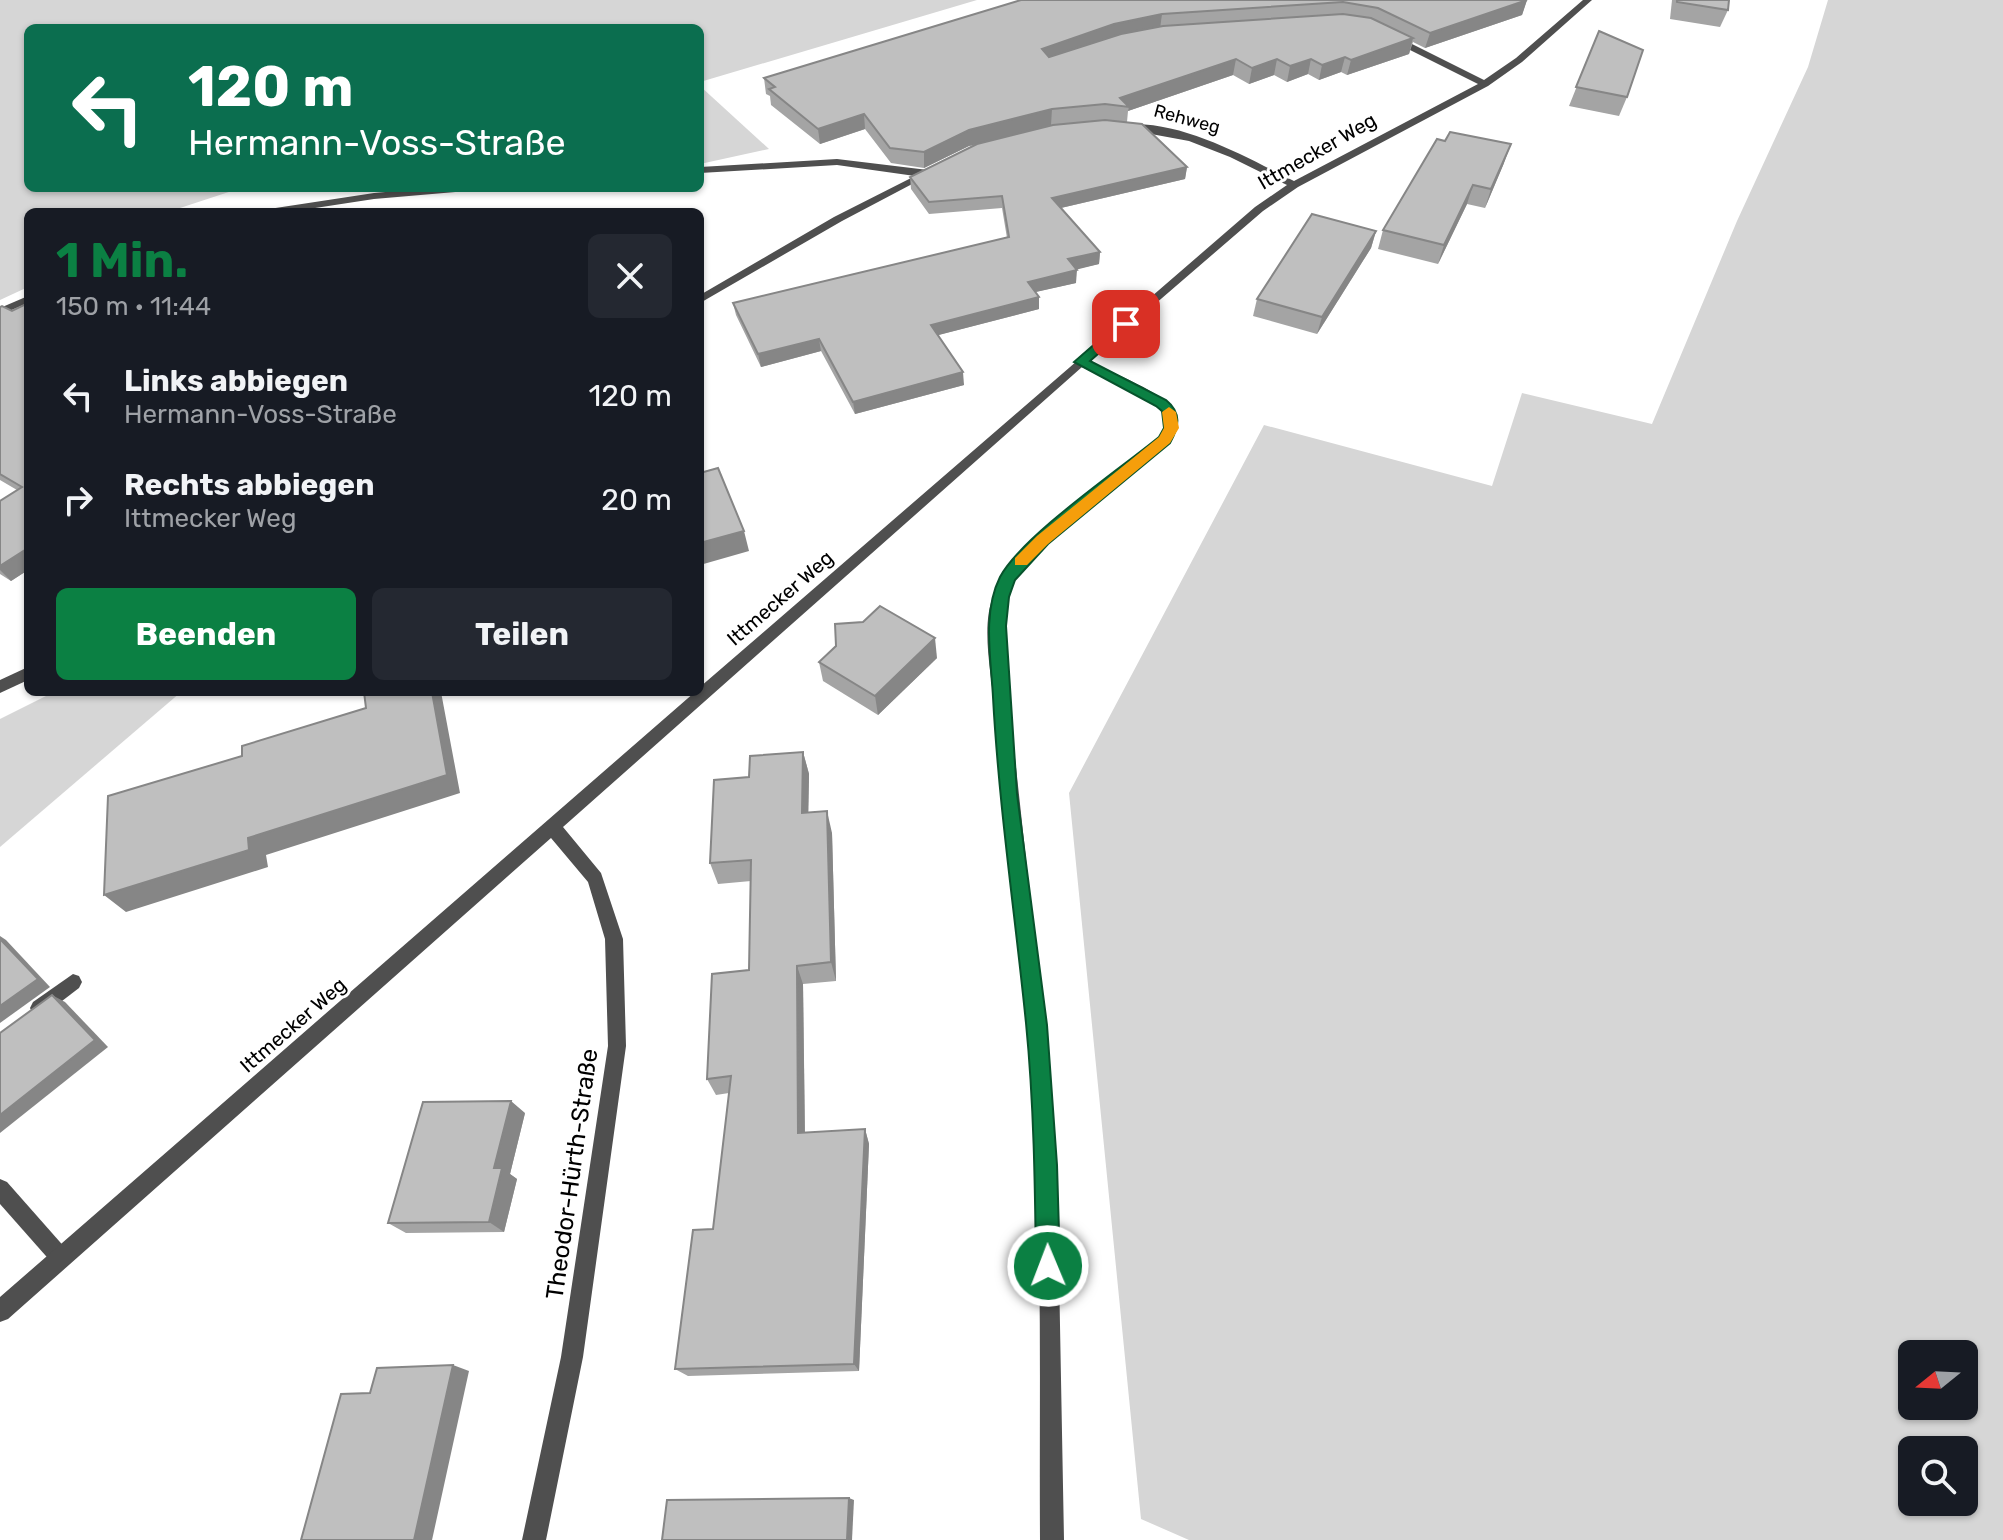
<!DOCTYPE html>
<html lang="de">
<head>
<meta charset="utf-8">
<style>
	body { margin:0; font-family:Rubik,sans-serif; background:#242831; color:#f1f3f6; height:100vh; display:flex; flex-direction:column; font-size:30px; white-space:nowrap }
	* { box-sizing:border-box; margin:0 }
	p { font-size:26px; color:#9ea1a6 }
	.icon { flex:none; width:44px; height:44px; fill:none; stroke:currentColor; stroke-width:2; stroke-linecap:round; stroke-linejoin:round }
	.map { position:relative; flex:1; overflow:hidden }
	.sheet { position:absolute; left:24px; top:208px; width:680px; height:488px; display:flex; flex-direction:column; background:#171b24; border-radius:12px; box-shadow:0 2px 6px #0004 }
	.sheet>* { flex:none }
	.top-card { position:absolute; left:24px; top:24px; width:680px; height:168px; border-radius:12px; box-shadow:0 2px 6px #0004; background:#0b6e4f; color:#fff; overflow:hidden }
	.needle { width:52px; rotate:252deg }
	.buttons { position:absolute; left:1898px; top:1340px; display:grid; gap:16px }
	.buttons a { display:grid; place-items:center; width:80px; height:80px; border-radius:12px; background:#171b24; box-shadow:0 2px 6px #0004; font-size:40px }
	.pin { position:absolute; display:grid; place-items:center; width:68px; height:68px; color:#fff; margin:-34px; border-radius:16px; box-shadow:0 4px 12px #0006 }
	.me { position:absolute; width:88px; margin:-44px; rotate:359deg; stroke-linejoin:round; filter:drop-shadow(0 0 6px #0008) }
	.turn { display:flex; align-items:center; gap:28px; height:168px; padding:0 32px; font-size:36px }
	.turn .icon { width:104px; height:104px; stroke-width:2.5 }
	.turn b { display:block; font-size:56px; line-height:68px }
	.round { display:grid; place-items:center; flex:none; width:84px; height:84px; border-radius:12px; background:#242831 }
	.head { display:flex; align-items:center; justify-content:space-between; height:136px; padding:0 32px }
	h1 { font-size:48px; font-weight:700; line-height:60px; color:#0b8043 }
	.action { display:flex; gap:16px; margin-top:auto; padding:16px 32px }
	.action a { flex:1; height:92px; border-radius:12px; background:#0b8043; color:#fff; font-size:32px; font-weight:700; line-height:92px; text-align:center }
	.action a+a { background:#242831; color:#f1f3f6 }
	ul { padding:0; list-style:none }
	li { display:flex; align-items:center; gap:24px; height:104px; padding:0 32px }
	li div { flex:1 }
	li b { display:block; font-size:30px }
	li em { font-style:normal }
	.map>svg:first-child { display:block }
</style>
</head>
<body>
<div class="map">
<svg width="2003" height="1540" viewBox="0 0 2003 1540">
	<rect width="100%" height="100%" fill="#fff"/>
	<g fill="#d6d6d6" fill-rule="evenodd">
		<path d="M0,0H977L700,82V28H28V188H363H241L180,208V212H28V287L0,300Z"/>
		<path d="M1828,0H2003V1540H1189L1141,1519L1069,793L1264,425L1492,486L1522,393L1652,424L1737,221L1808,67ZM1912,1354H1964V1406H1912ZM1912,1450H1964V1502H1912Z"/>
		<path d="M700,86L769,149L700,164Z"/>
		<path d="M54,692H181L0,847V719Z"/>
	</g>
	<g fill="none" stroke-linecap="round" stroke-linejoin="round">
		<g fill="#4f4f4f" fill-rule="evenodd">
			<path d="M73,974L79,976L82,982L79,988L45,1014L39,1017L33,1014L30,1008L33,1002Z"/>
			<path d="M0,1179L7,1182L67,1250L70,1257L67,1264L60,1267L53,1264L0,1204Z"/>
		</g>
		<g fill="#4f4f4f" fill-rule="evenodd">
			<path d="M1583,0H1592L1522,62L1488,86L1298,187L1263,211L1089,361C1109,372 1167,393 1176,413C1180,424 1175,434 1169,443C1129,475 1020,551 1007,598C1001,620 1004,644 1005,666L1051,1089L1058,1218L1064,1540H1040C1039,1389 1043,1237 1032,1087C1023,960 1004,834 994,708C992,673 980,627 994,594C1019,535 1110,477 1160,438L1165,425L1164,416L1157,406L1082,367L563,827L601,873L623,939L626,1046L583,1357L546,1540H522L561,1357L608,1046L605,939L588,882L551,838L8,1319L0,1322V1297L695,692H700V687L1255,207L1287,185L1230,157L1189,141L1124,129V125C1180,119 1245,157 1294,181L1478,84L1390,40V36H1396L1484,80L1516,58Z"/>
			<path d="M837,159L928,170L933,173L842,221L700,303V295L834,217L915,176L837,165L700,173V167Z"/>
			<path d="M431,188H472L467,191L374,199L289,212H264L269,209L374,193Z"/>
			<path d="M28,296V303L0,315V308Z"/>
			<path d="M28,667V680L0,693V680Z"/>
		</g>
	</g>
	<g fill="#a4a4a4">
		<path d="M1021,0H1527L1522,15L1425,48L1413,42L1409,54L1347,75L1341,72L1319,80L1308,74L1287,82L1274,75L1249,84L1233,75L1128,111L1127,122L1187,167L1185,179L1061,208L1100,252L1099,264L1076,269V283L1035,292L1039,309L938,335L964,385L855,414L821,351L761,367L736,315L733,303L1007,238L1002,208L929,214L911,189L910,177L975,145L969,146L924,168L891,163L865,129L820,144L771,105L770,96L766,94L764,78Z"/>
		<path d="M1672,0H1729L1728,10L1720,27L1670,19Z"/>
		<path d="M1599,31L1627,97L1619,116L1569,106Z"/>
		<path d="M1504,163L1485,208L1467,204L1438,264L1378,249L1383,230Z"/>
		<path d="M1376,231L1371,248L1317,334L1253,316L1257,299Z"/>
		<path d="M28,303V570L11,581L0,574V501L17,490L0,480V307L12,311Z"/>
		<path d="M937,658L878,715L823,681L819,662Z"/>
		<path d="M803,752L809,774L808,813L832,833L836,981L803,984L805,1133L865,1129L869,1144L859,1371L688,1376L675,1369L713,1229L729,1093L716,1095L707,1079L749,970L751,881L718,884L710,863Z"/>
		<path d="M525,1113L510,1174L517,1179L504,1232L406,1233L388,1223Z"/>
	</g>
	<g fill="#868686">
		<path d="M1527,0L1522,15L1425,48L1430,33Z"/>
		<path d="M1162,14L1160,29L1041,65L1042,49L1114,24Z"/>
		<path d="M1413,38L1409,54L1347,75L1351,60Z"/>
		<path d="M1345,57L1341,72L1319,80L1322,65Z"/>
		<path d="M1236,59L1233,75L1128,111L1129,107L1120,98Z"/>
		<path d="M1277,59L1274,75L1249,84L1252,68Z"/>
		<path d="M1311,59L1308,74L1287,82L1290,66Z"/>
		<path d="M1052,109L1051,125L969,146L924,168V152L969,130Z"/>
		<path d="M864,114L865,129L820,144L818,129Z"/>
		<path d="M1511,144L1504,163L1485,208L1491,189Z"/>
		<path d="M1187,167L1185,179L1052,210V198Z"/>
		<path d="M1473,185L1467,204L1438,264L1444,245Z"/>
		<path d="M1376,231L1371,248L1317,334L1322,317Z"/>
		<path d="M1100,252L1099,264L1067,272L1068,259Z"/>
		<path d="M1077,270L1076,283L1027,294L1028,282Z"/>
		<path d="M1039,297V309L931,337V325Z"/>
		<path d="M819,339L821,351L761,367L758,354Z"/>
		<path d="M963,372L964,385L855,414L853,402Z"/>
		<path d="M744,531L749,551L700,565V543Z"/>
		<path d="M28,548V570L11,581L0,570V566Z"/>
		<path d="M935,638L937,658L878,715L875,696Z"/>
		<path d="M432,692H441L460,793L266,855L268,867L126,912L104,895L248,838Z"/>
		<path d="M803,752L809,774L808,834L802,813Z"/>
		<path d="M827,811L832,833L836,981L831,962Z"/>
		<path d="M0,936L6,940L50,987L0,1023Z"/>
		<path d="M797,966L803,984L805,1148L798,1133Z"/>
		<path d="M52,995L65,1002L108,1047L0,1133V1115Z"/>
		<path d="M511,1101L525,1113L510,1174L517,1179L504,1232L489,1222L494,1168Z"/>
		<path d="M865,1129L869,1144L859,1371L854,1364Z"/>
		<path d="M453,1365L469,1371L432,1540H414Z"/>
		<path d="M849,1498L854,1500L852,1540H847Z"/>
	</g>
	<g fill="#bfbfbf" stroke="#868686" stroke-width="2">
		<path d="M1021,0H1527L1430,33L1378,8L1343,2L1162,14L1114,24L1042,49L1049,57L1121,34L1163,26L1343,14L1371,18L1413,38L1351,60L1345,57L1322,65L1311,59L1290,66L1277,59L1252,68L1236,59L1120,98L1129,107L1105,104L1052,109L969,130L924,152L890,148L864,114L818,129L769,89L775,87L764,78Z"/>
		<path d="M1677,0H1729L1728,10L1677,2Z"/>
		<path d="M1599,31L1643,50L1627,97L1576,87Z"/>
		<path d="M1105,120L1142,124L1187,167L1052,198L1100,252L1068,259L1077,270L1028,282L1039,297L931,325L963,372L853,402L819,339L758,354L733,303L1009,237L1002,196L929,202L910,177L977,144L1053,125Z"/>
		<path d="M1450,132L1511,144L1491,189L1473,185L1444,245L1383,230L1437,139L1445,141Z"/>
		<path d="M1312,214L1376,231L1322,317L1257,299Z"/>
		<path d="M28,303V548L0,566V501L22,487L0,474V307L2,306L12,311Z"/>
		<path d="M718,468L744,531L700,543V473Z"/>
		<path d="M880,606L935,638L875,696L819,662L836,646L835,624L863,622Z"/>
		<path d="M364,692H432L447,775L248,838L249,850L104,895L108,796L242,756V746L366,708Z"/>
		<path d="M803,752L802,813L827,811L831,962L797,966L798,1133L865,1129L854,1364L675,1369L693,1230L713,1229L731,1076L707,1079L712,974L749,970L751,860L710,863L714,780L749,777L750,756Z"/>
		<path d="M0,939L38,979L0,1006Z"/>
		<path d="M52,995L95,1040L0,1115V1033Z"/>
		<path d="M511,1101L494,1168H502L489,1222L388,1223L423,1102Z"/>
		<path d="M453,1365L414,1540H301L341,1394L370,1393L377,1368Z"/>
		<path d="M849,1498L847,1540H662L667,1500Z"/>
	</g>
	<path fill="#0b8043" stroke="#07532c" stroke-width="2" d="M1121,321L1132,324L1090,361L1166,400C1182,413 1179,427 1170,443L1048,544L1015,580L1009,597L1006,626L1017,794L1047,1025L1057,1165L1060,1266L1056,1274L1048,1278L1039,1274L1036,1266C1035,1185 1034,1104 1026,1023C1015,914 999,807 993,697C991,659 982,613 1000,577C1022,536 1120,469 1159,437L1164,428L1162,411L1156,406L1074,362Z"/>
	<path fill="#f59e0b" d="M1169,407L1176,412L1179,428L1170,443L1048,544L1027,565H1015V558L1037,536L1159,437L1164,428L1162,412Z"/>
	<g text-anchor="middle" dominant-baseline="central" stroke-width="6" stroke-linejoin="round" paint-order="stroke">
		<g font-size="18" fill="#000" stroke="#fff">
			<text transform="translate(1187 119) rotate(15)">Rehweg</text>
		</g>
		<g font-size="20" fill="#000" stroke="#fff">
			<text transform="translate(1317 151) rotate(-30)">Ittmecker Weg</text>
			<text transform="translate(780 598) rotate(-41)">Ittmecker Weg</text>
			<text transform="translate(293 1025) rotate(-41)">Ittmecker Weg</text>
		</g>
		<g font-size="24" fill="#000" stroke="#fff">
			<text transform="translate(572 1174) rotate(-82)">Theodor-Hürth-Straße</text>
		</g>
	</g>
</svg>
<div class="buttons">
<a><svg class="needle" viewBox="-14 -14 28 28"><path d="M0-13l5 13h-10z" fill="#e53935"/><path d="M0 13l5-13h-10z" fill="#9ea1a6"/></svg></a>
<a><svg class="icon" aria-label="search" viewBox="0 0 24 24"><circle cx="10" cy="10" r="6"/><path d="M15 15l6 6"/></svg></a>
</div>
<div class="pin" style="left:1126px;top:324px;background:#d93025"><svg class="icon" aria-label="arrive" viewBox="0 0 24 24"><path d="M6 21V4h12l-3 4 3 4H6"/></svg></div>
<svg class="me" style="left:1048px;top:1266px" viewBox="-20 -20 40 40"><circle r="17" fill="#0b8043" stroke="#fff" stroke-width="3"/><path d="M0-11L8 9 0 5-8 9z" fill="#fff"/></svg>
<div class="top-card">
<div class="turn"><svg class="icon" aria-label="left" viewBox="0 0 24 24"><path d="M17 20v-9H6M10 6l-5 5 5 5"/></svg><div><b>120 m</b>Hermann-Voss-Straße</div></div>
</div>
<section class="sheet">
<div class="head"><div><h1>1 Min.</h1><p>150 m · 11:44</p></div><a class="round"><svg class="icon" aria-label="close" viewBox="0 0 24 24"><path d="M6 6l12 12M18 6L6 18"/></svg></a></div>
<ul>
<li><svg class="icon" aria-label="left" viewBox="0 0 24 24"><path d="M17 20v-9H6M10 6l-5 5 5 5"/></svg><div><b>Links abbiegen</b><p>Hermann-Voss-Straße</p></div><em>120 m</em></li>
<li><svg class="icon" aria-label="right" viewBox="0 0 24 24"><path d="M7 20v-9h11M14 6l5 5-5 5"/></svg><div><b>Rechts abbiegen</b><p>Ittmecker Weg</p></div><em>20 m</em></li>
</ul>
<div class="action"><a>Beenden</a><a>Teilen</a></div>
</section>
</div>
</body>
</html>
